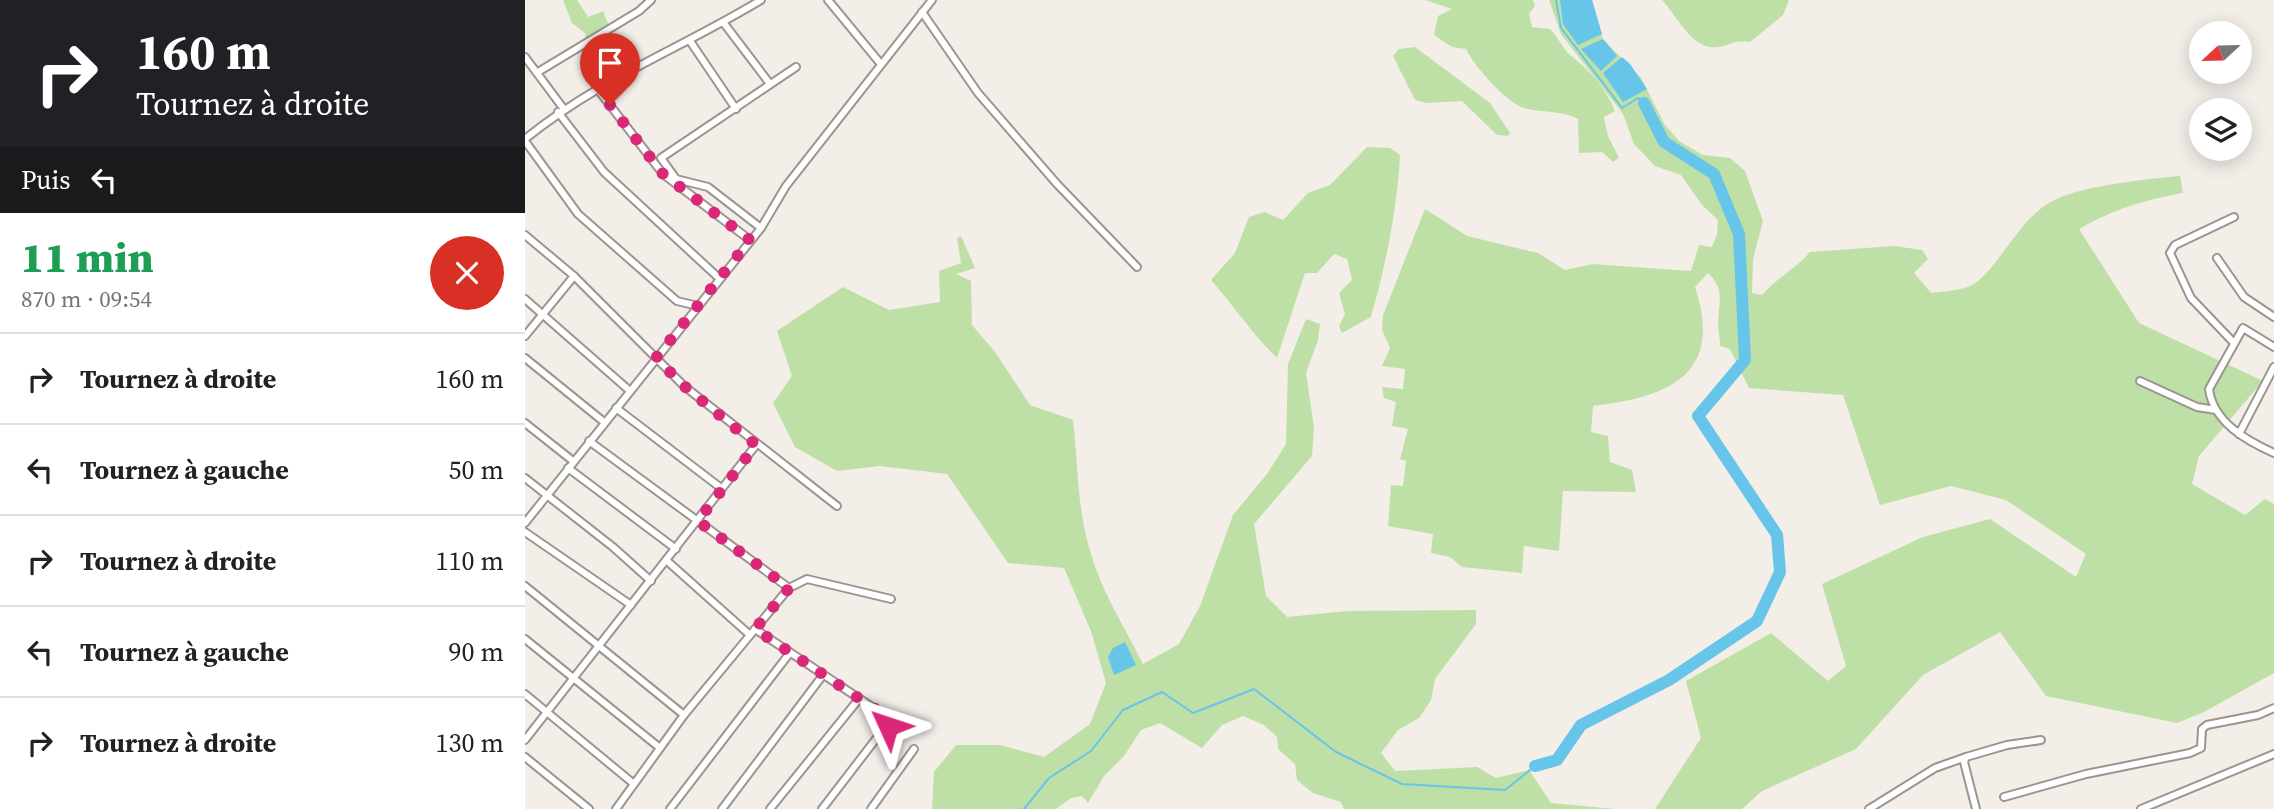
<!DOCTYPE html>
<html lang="fr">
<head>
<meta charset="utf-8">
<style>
	body { margin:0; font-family:"Source Serif 4",serif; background:#f6f6f6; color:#222; height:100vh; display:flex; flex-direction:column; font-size:26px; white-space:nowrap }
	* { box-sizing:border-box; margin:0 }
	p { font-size:23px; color:#767676 }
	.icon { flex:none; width:38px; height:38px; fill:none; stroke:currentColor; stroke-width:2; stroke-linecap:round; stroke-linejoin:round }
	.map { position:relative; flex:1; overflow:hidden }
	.side { display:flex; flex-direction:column; background:#fff; width:525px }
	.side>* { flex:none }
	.hud { background:#202124; color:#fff; overflow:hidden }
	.needle { width:46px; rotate:248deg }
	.fabs { position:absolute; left:1664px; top:21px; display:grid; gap:14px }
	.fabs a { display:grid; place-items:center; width:63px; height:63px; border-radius:50%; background:#fff; box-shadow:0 4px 18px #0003; font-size:35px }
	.pin { position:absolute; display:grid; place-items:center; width:60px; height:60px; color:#fff; margin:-72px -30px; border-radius:50% 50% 50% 0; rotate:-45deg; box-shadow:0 0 7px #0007 }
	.pin .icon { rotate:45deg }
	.me { position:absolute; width:77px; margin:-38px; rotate:312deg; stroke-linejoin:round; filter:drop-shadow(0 0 5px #0008) }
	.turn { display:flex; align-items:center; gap:24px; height:147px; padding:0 21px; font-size:32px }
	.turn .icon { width:91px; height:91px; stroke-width:2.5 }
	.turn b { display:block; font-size:49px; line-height:60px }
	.then { display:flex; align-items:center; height:66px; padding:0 21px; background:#0003; gap:14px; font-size:26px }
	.round { display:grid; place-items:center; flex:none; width:74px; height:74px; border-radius:37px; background:#f6f6f6 }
	.headline { display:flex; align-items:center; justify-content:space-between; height:119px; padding:0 21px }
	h1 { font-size:42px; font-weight:800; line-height:52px; color:#1e9e55 }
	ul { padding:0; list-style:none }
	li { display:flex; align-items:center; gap:21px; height:91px; padding:0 21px; border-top:2px solid #e0e0e0 }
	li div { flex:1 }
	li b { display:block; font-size:26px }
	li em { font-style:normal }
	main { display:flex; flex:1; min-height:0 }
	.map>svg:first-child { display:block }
</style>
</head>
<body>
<main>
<section class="side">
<div class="hud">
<div class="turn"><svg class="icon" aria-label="right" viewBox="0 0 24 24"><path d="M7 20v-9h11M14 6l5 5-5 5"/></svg><div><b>160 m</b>Tournez à droite</div></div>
<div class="then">Puis<svg class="icon" aria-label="left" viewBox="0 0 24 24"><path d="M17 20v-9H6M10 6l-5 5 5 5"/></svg></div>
</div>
<div class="headline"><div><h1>11 min</h1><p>870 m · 09:54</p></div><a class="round" style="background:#d93025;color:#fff"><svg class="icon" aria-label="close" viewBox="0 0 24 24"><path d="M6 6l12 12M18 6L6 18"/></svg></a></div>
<ul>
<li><svg class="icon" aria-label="right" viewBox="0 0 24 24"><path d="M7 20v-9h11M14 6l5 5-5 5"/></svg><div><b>Tournez à droite</b></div><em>160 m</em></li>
<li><svg class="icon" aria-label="left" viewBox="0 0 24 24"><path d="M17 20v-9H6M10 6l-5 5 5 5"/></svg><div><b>Tournez à gauche</b></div><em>50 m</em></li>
<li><svg class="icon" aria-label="right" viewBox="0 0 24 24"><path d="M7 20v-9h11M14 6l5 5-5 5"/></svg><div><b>Tournez à droite</b></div><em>110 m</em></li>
<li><svg class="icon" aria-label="left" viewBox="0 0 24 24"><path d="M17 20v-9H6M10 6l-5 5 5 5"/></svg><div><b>Tournez à gauche</b></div><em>90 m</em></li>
<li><svg class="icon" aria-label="right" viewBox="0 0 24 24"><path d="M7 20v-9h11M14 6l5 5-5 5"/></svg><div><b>Tournez à droite</b></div><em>130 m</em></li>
</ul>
</section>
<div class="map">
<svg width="1749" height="809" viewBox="0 0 1749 809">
	<rect width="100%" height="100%" fill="#f3eee8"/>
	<g fill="#bee0a6">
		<path d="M38,0H52L63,17L78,11L86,31L62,46L60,33L47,23Z"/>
		<path d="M900,0H1008L1010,6L1004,14L1007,27L1025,29C1032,36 1039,50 1045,55C1064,70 1081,88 1090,111L1079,117L1083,136L1094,158L1088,162L1077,152L1054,153L1053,119C1038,110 1016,113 999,108C982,103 949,66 941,49L927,47L909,35L913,16L927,9Z"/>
		<path d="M1024,0H1067L1078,39L1116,78L1140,125L1154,141L1178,155L1205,158L1220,171L1238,221L1228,259L1227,293L1237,295C1251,278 1271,269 1285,252L1369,246L1397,250L1403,259L1389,273L1406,293C1419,291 1435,291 1447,285C1471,272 1493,221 1524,203C1551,186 1622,179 1655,176L1658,193C1619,200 1589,209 1554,229L1614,323L1738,381L1674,456L1667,484L1720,515L1740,499L1749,504V673L1679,712L1652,723L1521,696L1475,632L1398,675L1331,749L1237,791L1217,809H1130L1176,738L1161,681L1246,633L1303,681L1321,666L1297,584L1398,537L1465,519L1551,577L1561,554L1481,500L1426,486L1355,505L1318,395L1224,388L1205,349L1195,346C1195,338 1193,330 1193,322C1194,302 1200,289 1183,273L1170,287C1199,375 1144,397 1068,406L1066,432L1083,436L1085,462L1107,470L1111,492L1038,491L1034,551L999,546L997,573L937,567L925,557L906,553L908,534L863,526L866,485L878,486L881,461L875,459L883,429L867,426L871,402L859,398L857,387L878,389L880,369L857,366L865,348L857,330L858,315L900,209L942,236L1013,253L1040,270L1068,264L1166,271L1174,245L1187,247L1192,235L1193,220L1177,205L1156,175L1130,166L1109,144L1098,114L1036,34Z"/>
		<path d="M1137,0H1264L1258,15L1225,42C1207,40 1209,44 1194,47C1168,52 1152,16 1137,0Z"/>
		<path d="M890,47L965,103L985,133L983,136L972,135L937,101L902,103L890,100L868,56L874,49Z"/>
		<path d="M842,147L865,148L875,155C872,211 861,263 846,317L817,333L814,326L820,314L814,293L827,280L822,259L809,254L792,273H780L752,358C728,335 709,306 686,280L710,253L724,217L739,212L758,220L783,193L805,185Z"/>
		<path d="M436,236L450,268L431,274L446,281L447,325L470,352L505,405L548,420C553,462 552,506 564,547C575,589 599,626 618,664L654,644L675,606L708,515L742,474L761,444L763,364L781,319L795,324L793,340L781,373L789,427L787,456L729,524L741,596L762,617L823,611L951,610V624L910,679L906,700L894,718L873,730L856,753L870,771L952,767L971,778L1004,770L1026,803L1090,809H819L816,802L788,793L772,780L770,764L753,749L752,737L739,725L718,716L697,725L677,748L635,723L616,730L599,756L579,776L563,803L557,796L546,798L531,809H407L409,772L431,745H475L519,757L565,724L581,683L566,631L539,568L483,563L422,474L355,466L312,471L270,447L248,403L267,376L252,331L318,287L364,310L415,302L414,271L436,263L432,238Z"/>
	</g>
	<g fill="#67c5ea">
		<path d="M1035,0H1067L1077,34L1053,45L1038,24Z"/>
		<path d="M1078,39L1092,56L1076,71L1056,49Z"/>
		<path d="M1097,57L1105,64L1122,89L1098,102L1078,73Z"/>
		<path d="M600,642L611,665L589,675L583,657L588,648Z"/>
	</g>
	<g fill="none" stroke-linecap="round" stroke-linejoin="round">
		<g stroke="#67c5ea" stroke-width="2">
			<path d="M1031,0L1036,28L1097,108L1113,98L1119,103"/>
			<path d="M499,809L524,778L566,751L598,710L637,692L668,713L729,689L811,752L877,784L980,790L1010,766"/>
		</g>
		<path stroke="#67c5ea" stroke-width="12" d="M1010,766L1032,760L1056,725L1144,680L1232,621L1255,572L1252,535L1173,416L1220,360L1214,234L1189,174L1139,142L1119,103"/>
		<g stroke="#9a9590" stroke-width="10">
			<g id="minor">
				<path d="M303,0L355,63"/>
				<path d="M397,12L453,93L532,184L612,267"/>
				<path d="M198,22L245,84"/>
				<path d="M165,41L211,109"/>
				<path d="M0,57L38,108"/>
				<path d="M13,72L114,11L126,0"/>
				<path d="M71,87L138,174L225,240"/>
				<path d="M33,112L79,172L195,279"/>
				<path d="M0,139C74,79 155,49 236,0"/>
				<path d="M0,141L53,214L152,301L173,306"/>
				<path d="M1709,217L1650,245L1645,253L1666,298L1709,343"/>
				<path d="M236,228L183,187L151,179L136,158L271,67"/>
				<path d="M0,235L49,276L159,386L312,506"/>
				<path d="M1692,258L1719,297L1749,317"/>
				<path d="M0,299L105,391"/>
				<path d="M0,336L49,276"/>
				<path d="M1749,347L1718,328L1684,389C1688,422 1722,441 1749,453"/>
				<path d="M0,358L79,422"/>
				<path d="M1615,381L1672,407L1691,410"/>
				<path d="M91,408L196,488"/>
				<path d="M0,423L48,461"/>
				<path d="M1714,434L1749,367"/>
				<path d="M64,441L264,588"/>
				<path d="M43,468L151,549"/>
				<path d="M0,478L88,547L126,581"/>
				<path d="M0,523L236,228L261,186L407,0"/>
				<path d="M0,532L106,605"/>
				<path d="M141,560L225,635"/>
				<path d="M0,586L159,715"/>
				<path d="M230,629L362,717L364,722L297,809"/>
				<path d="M0,639L135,748"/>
				<path d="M0,694L109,784"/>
				<path d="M0,740L231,445"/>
				<path d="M0,757L64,809"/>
				<path d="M1479,797L1561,774L1665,753L1676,748L1677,729L1682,725L1733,715L1749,708"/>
				<path d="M91,809L159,715L264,588L282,579L366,599"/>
				<path d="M145,809L264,654"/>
				<path d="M197,809L298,675"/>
				<path d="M245,809L333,700"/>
				<path d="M346,809L389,749"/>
				<path d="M1344,809L1410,768L1441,757"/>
				<path d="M1451,809L1439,762L1441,757L1482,745L1516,740"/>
				<path d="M1616,809L1749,754"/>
			</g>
		</g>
		<use href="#minor" stroke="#fff" stroke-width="6"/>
	</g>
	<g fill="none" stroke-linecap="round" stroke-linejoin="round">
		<path stroke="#db2777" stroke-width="12" stroke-dasharray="0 21.6" d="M85,105L138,174L225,240L131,358L159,386L231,445L173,521L264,588L230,629L362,717L363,726"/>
	</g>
</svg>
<div class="fabs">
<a><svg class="needle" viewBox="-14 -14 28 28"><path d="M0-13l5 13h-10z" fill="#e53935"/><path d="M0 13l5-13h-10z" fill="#767676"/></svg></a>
<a><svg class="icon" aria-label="layers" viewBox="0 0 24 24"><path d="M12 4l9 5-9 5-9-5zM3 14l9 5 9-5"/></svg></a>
</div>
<div class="pin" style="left:85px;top:105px;background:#d93025"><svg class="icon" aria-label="arrive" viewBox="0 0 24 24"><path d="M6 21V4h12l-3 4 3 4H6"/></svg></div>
<svg class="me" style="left:363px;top:726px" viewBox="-20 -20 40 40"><path d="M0-17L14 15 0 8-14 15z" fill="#db2777" stroke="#fff" stroke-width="4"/></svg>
</div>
</main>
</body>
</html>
